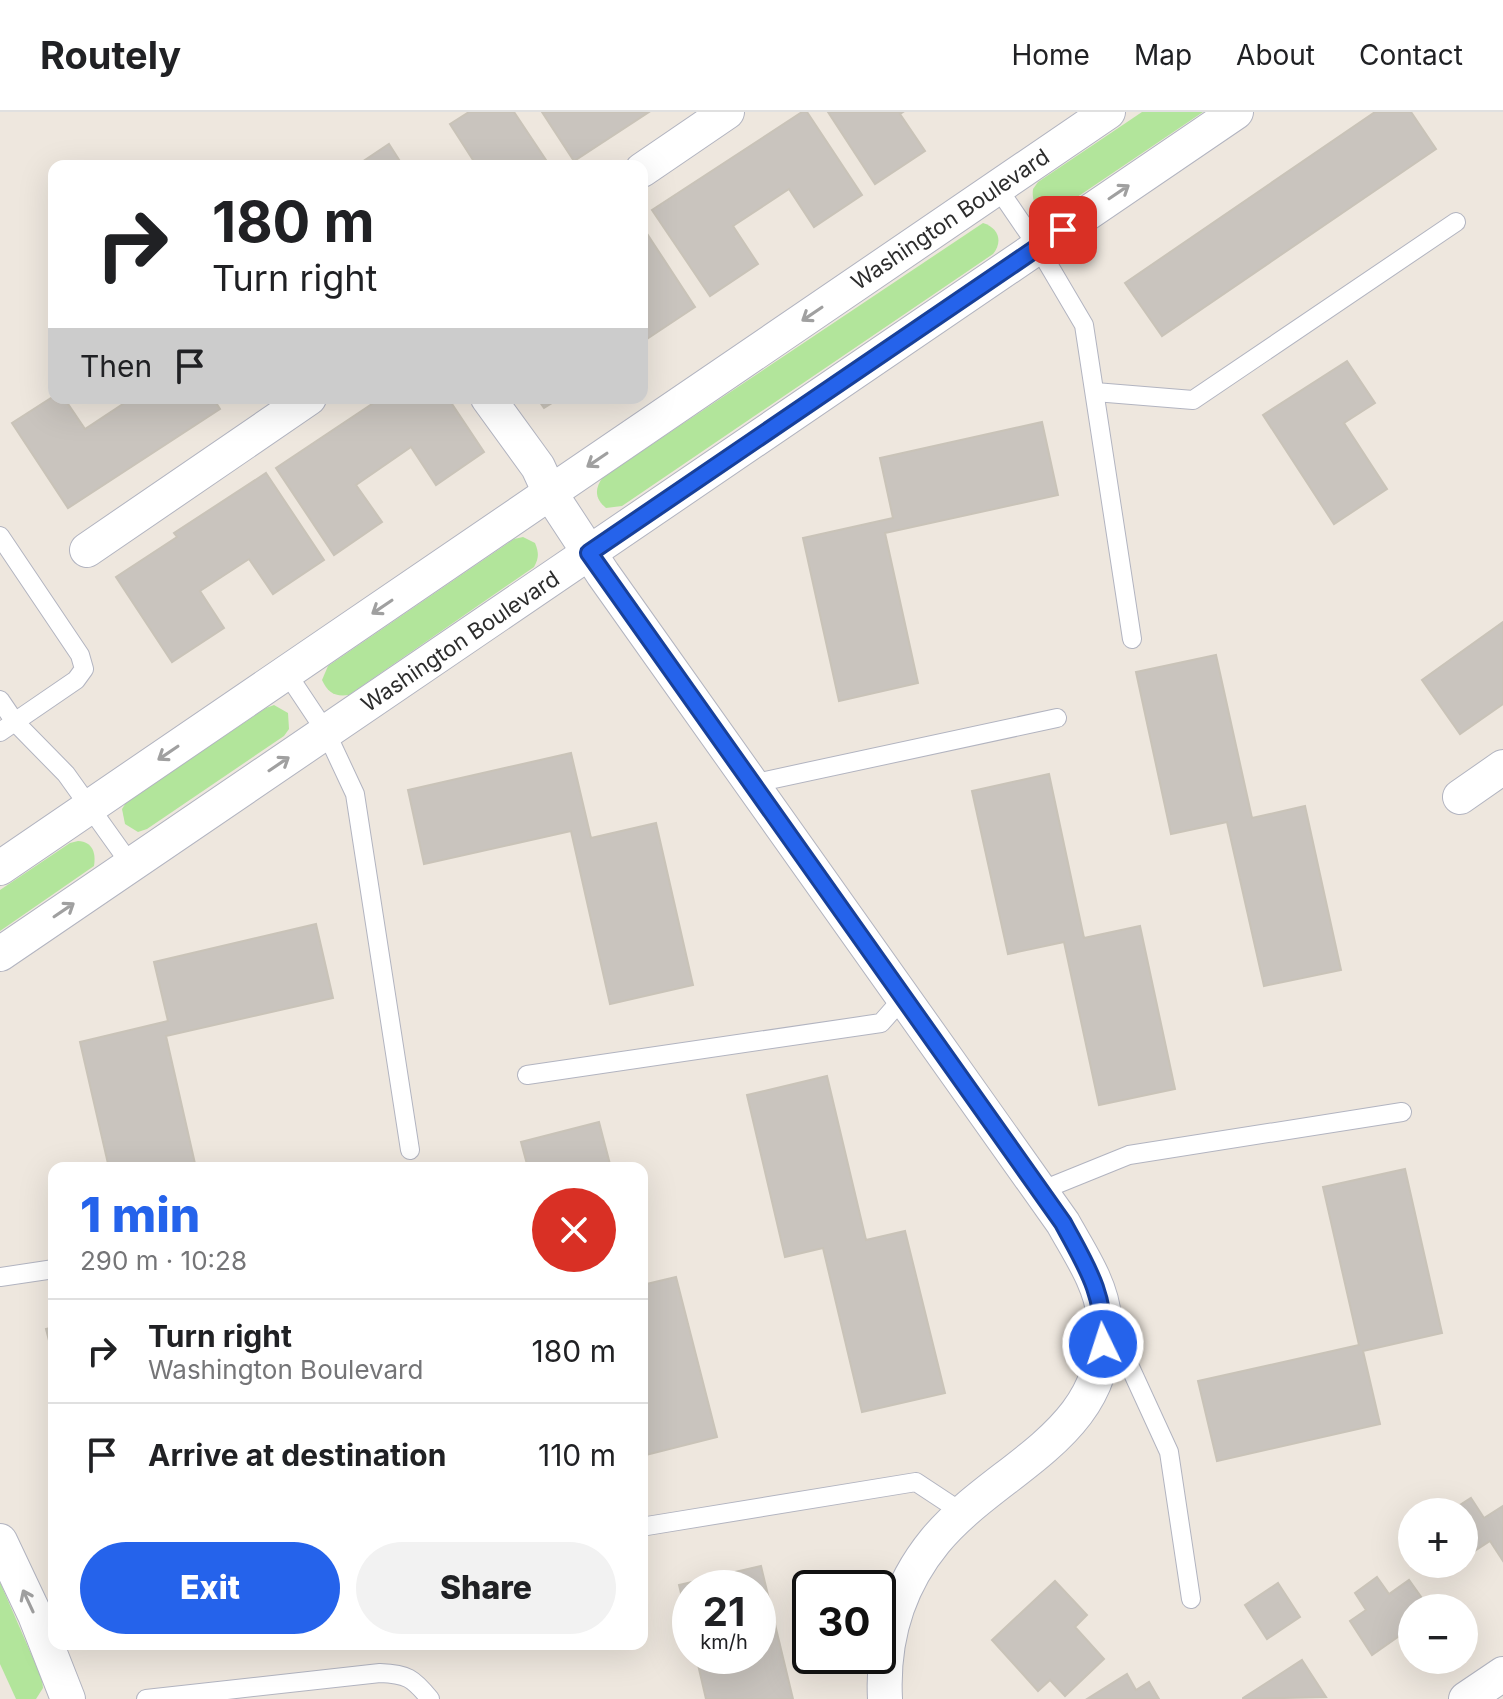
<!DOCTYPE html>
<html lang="en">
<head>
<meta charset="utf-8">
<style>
	body { margin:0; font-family:Inter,sans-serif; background:#f2f2f2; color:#202124; height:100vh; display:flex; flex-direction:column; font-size:30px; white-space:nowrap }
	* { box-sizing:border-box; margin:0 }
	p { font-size:26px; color:#757577 }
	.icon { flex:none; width:44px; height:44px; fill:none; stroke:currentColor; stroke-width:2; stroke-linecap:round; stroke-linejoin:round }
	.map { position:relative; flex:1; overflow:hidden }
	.details { position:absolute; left:48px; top:1050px; width:600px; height:488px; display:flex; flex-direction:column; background:#fff; border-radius:16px; box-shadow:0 8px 32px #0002 }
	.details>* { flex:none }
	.top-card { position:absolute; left:48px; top:48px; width:600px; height:244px; border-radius:16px; box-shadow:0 8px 32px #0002; background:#fff; color:#202124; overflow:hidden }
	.tools { position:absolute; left:1398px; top:1386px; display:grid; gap:16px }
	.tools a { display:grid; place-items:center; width:80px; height:80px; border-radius:50%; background:#fff; box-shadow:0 8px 32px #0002; font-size:40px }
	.speed { position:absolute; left:672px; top:1458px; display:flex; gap:16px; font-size:40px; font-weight:700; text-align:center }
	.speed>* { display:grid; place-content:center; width:104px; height:104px; border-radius:50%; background:#fff; box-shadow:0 8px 32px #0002; line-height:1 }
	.speed small { font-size:20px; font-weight:400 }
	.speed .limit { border:4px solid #111; border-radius:12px; background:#fff; color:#111 }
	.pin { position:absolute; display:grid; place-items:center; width:68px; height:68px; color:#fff; margin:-34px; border-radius:16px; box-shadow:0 4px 12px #0006 }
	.me { position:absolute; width:88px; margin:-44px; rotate:356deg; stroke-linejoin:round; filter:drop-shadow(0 0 6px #0008) }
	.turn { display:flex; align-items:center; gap:28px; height:168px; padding:0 32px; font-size:36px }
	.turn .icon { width:104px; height:104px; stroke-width:2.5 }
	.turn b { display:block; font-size:56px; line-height:68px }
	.then { display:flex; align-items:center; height:76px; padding:0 32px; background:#0003; gap:16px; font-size:30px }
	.round { display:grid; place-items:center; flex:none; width:84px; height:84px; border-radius:42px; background:#f2f2f2 }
	.headline { display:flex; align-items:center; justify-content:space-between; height:136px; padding:0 32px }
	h1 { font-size:48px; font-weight:800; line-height:60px; color:#2563eb }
	.cta { display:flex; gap:16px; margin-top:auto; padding:16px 32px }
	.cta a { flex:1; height:92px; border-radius:48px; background:#2563eb; color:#fff; font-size:32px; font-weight:800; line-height:92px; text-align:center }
	.cta a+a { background:#f2f2f2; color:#202124 }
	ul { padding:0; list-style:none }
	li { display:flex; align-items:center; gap:24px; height:104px; padding:0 32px; border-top:2px solid #e0e0e0 }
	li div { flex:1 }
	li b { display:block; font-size:30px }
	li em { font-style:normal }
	header { display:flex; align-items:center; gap:48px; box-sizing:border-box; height:112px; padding:0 40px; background:#fff; border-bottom:2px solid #e0e0e0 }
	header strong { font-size:38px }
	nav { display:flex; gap:44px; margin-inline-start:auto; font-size:28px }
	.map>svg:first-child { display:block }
</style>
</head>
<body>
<header>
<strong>Routely</strong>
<nav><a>Home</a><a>Map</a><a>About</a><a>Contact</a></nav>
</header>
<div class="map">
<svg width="1503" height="1587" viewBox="0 0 1503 1587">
	<rect width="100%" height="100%" fill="#eee7de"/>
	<g fill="#b2e59b">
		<path d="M1142,0H1203L1058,98C1041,103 1031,94 1033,77L1038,70Z"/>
		<path d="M983,111C999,116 1003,130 993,142L622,394L606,396C595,387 594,377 603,365Z"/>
		<path d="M523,425L535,431C539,441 539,446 534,455L349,583C335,585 328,581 322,568L328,554L514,427Z"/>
		<path d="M274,593L288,601L289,617L284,624L147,717L138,720L125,712L122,697L127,689L266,596Z"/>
		<path d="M78,729C93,730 96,741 94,754L0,819V778L70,731Z"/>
		<path d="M0,1470L42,1567L43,1576L36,1587H16L0,1552Z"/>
	</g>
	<g fill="#c9c4be" stroke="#c9c3b8" stroke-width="2">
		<path d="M469,0H514L550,54H464L473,48L450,12Z"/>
		<path d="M542,0H649L574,49Z"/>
		<path d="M802,0H807L862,83L814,115L789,77L733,114L758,152L710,184L652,98Z"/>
		<path d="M828,0H903L900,2L925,39L875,72Z"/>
		<path d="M1375,0H1411L1436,37L1162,224L1125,171Z"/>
		<path d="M389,32L403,54H356Z"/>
		<path d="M642,114L695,195L647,227L642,220Z"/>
		<path d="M1347,249L1375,291L1344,311L1387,377L1334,412L1263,303Z"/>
		<path d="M54,284V286H64L85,317L132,286H213L220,297L68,396L12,311Z"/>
		<path d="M381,286H448L484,340L436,373L411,335L356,373L382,410L334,443L276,356Z"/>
		<path d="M537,286H560L544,296Z"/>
		<path d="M1042,310L1058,383L885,421L918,571L839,589L803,426L893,406L880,346Z"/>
		<path d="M266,361L324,448L273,482L249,447L200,479L224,516L172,550L116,465L177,425L174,421Z"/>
		<path d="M1503,510V592L1460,622L1422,568Z"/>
		<path d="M1216,543L1252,706L1305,694L1341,858L1264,874L1227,710L1171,722L1136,560Z"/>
		<path d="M571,641L591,726L656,711L693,873L610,892L571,719L424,752L408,678Z"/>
		<path d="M1049,662L1084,826L1140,814L1175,977L1099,993L1064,830L1008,842L972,679Z"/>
		<path d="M316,812L333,886L166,924L196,1056H109L80,930L168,909L154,850Z"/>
		<path d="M827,964L866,1128L905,1119L945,1281L862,1300L823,1136L785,1145L747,983Z"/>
		<path d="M599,1010L611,1056H528L521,1030Z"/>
		<path d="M1405,1057L1442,1221L1363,1239L1380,1312L1217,1349L1198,1269L1359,1233L1323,1075Z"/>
		<path d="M676,1165L717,1325L642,1344V1173Z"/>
		<path d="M54,1215V1248L46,1217Z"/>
		<path d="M1471,1386L1484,1406L1503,1394V1449L1490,1429L1464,1446V1400H1449Z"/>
		<path d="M761,1454L793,1587H706L696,1544H758V1476H690V1518L679,1473Z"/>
		<path d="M1377,1465L1389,1482L1409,1468L1429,1496H1412V1515L1372,1543L1350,1509L1366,1498L1355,1481Z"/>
		<path d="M1055,1469L1087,1503L1075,1515L1104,1547L1065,1584L1050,1568L1038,1579L992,1528Z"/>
		<path d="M1278,1471L1300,1505L1267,1527L1245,1493Z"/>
		<path d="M1302,1548L1326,1585L1243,1587V1586Z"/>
		<path d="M1127,1562L1136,1578L1149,1570L1159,1587H1087Z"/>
	</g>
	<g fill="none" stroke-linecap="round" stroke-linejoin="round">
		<g stroke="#b2b4c0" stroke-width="20">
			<g id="service">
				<path d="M997,75L1038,135L1084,213L1132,527"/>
				<path d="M1095,280L1193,288L1456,110"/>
				<path d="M0,424L80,543L84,557L76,568L0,620"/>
				<path d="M286,560L326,620L355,682L410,1038"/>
				<path d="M0,588L15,610L66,662L131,753"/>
				<path d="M751,672L1057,606"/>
				<path d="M527,963L881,911L903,886"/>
				<path d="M1040,1079L1129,1043L1402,1000"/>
				<path d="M0,1165L54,1157"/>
				<path d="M1102,1239L1130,1255L1169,1340L1191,1487"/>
				<path d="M647,1414L916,1370L963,1401"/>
				<path d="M146,1587L380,1561C407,1562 413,1566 430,1587"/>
			</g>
		</g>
		<g stroke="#b2b4c0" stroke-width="36">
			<g id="minor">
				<path d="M642,58L727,0"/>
				<path d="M488,286L538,355L550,381L603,462L1063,1111C1079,1140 1102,1173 1104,1206C1113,1323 997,1354 935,1429C898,1474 882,1529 885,1587"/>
				<path d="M87,438L309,286"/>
				<path d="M1460,685L1503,655"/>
				<path d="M0,756L1108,0"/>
				<path d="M0,842L1236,0"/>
				<path d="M0,1429L35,1503L68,1587"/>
				<path d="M1466,1587L1503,1562"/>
			</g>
		</g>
		<use href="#service" stroke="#fff" stroke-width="18"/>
		<use href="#minor" stroke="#fff" stroke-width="34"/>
	</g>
	<defs><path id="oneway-shaft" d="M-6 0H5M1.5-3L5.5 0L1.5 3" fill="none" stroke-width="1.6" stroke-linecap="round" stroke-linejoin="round" transform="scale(2)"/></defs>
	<g stroke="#a0a0a0">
		<use href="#oneway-shaft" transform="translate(1119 80) rotate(-34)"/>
		<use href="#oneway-shaft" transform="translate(812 202) rotate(146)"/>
		<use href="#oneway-shaft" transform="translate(597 348) rotate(146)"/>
		<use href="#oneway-shaft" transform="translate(382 495) rotate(146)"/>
		<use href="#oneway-shaft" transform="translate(168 641) rotate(146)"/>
		<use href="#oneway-shaft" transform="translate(279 652) rotate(-34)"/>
		<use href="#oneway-shaft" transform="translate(64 798) rotate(-34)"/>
		<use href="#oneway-shaft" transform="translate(28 1489) rotate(-115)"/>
	</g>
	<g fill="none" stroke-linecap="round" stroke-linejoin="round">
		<g stroke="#184099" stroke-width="20">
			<path id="route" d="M1063,118L589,441L1063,1111C1086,1154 1105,1181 1103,1232"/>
		</g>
		<use href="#route" stroke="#2563eb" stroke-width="14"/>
	</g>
	<g text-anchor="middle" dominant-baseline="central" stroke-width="6" stroke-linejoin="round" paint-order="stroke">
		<g font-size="22" fill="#2c2c2c" stroke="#fff">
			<text transform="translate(950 107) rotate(-34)">Washington Boulevard</text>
			<text transform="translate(460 529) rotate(-34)">Washington Boulevard</text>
		</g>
	</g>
</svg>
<div class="tools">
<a>+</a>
<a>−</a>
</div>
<div class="speed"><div>21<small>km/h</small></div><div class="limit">30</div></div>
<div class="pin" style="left:1063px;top:118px;background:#d93025"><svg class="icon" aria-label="arrive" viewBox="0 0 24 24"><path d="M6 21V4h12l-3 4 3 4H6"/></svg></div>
<svg class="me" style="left:1103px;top:1232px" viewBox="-20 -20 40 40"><circle r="17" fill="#2563eb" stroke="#fff" stroke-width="3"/><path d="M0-11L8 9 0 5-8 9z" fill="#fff"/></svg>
<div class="top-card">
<div class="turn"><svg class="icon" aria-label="right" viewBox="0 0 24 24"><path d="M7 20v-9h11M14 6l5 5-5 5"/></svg><div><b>180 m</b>Turn right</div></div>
<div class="then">Then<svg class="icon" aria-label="arrive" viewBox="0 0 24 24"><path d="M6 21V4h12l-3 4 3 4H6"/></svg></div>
</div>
<section class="details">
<div class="headline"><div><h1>1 min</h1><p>290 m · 10:28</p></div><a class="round" style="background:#d93025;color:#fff"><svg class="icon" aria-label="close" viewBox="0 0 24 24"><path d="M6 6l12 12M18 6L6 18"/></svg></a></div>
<ul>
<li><svg class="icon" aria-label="right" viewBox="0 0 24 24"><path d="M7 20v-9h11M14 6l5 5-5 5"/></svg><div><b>Turn right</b><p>Washington Boulevard</p></div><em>180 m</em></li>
<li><svg class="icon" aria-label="arrive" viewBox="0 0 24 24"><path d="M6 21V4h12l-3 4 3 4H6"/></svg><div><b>Arrive at destination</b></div><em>110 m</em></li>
</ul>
<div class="cta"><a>Exit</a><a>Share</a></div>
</section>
</div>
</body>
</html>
